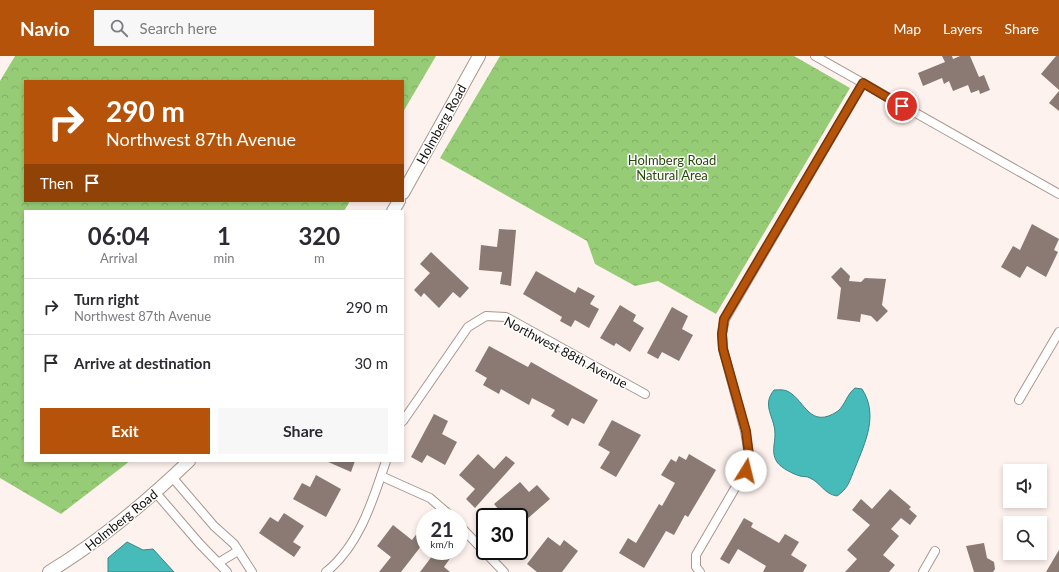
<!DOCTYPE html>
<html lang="en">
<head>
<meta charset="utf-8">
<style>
	body { margin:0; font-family:Lato,sans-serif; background:#f7f7f7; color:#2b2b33; height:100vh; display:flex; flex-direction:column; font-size:15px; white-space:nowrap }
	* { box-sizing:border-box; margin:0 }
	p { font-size:13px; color:#7c7c81 }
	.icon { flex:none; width:22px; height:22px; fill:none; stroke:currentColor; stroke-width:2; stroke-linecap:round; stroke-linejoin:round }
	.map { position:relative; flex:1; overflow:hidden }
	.drawer { position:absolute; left:24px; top:154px; width:380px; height:252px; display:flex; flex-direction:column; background:#fff; border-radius:0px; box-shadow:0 2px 6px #0003 }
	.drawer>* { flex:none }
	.banner { position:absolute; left:24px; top:24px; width:380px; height:122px; border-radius:0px; box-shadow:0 2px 6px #0003; background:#b45309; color:#fff; overflow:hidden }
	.buttons { position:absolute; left:1003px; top:408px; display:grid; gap:8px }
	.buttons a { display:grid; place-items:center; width:44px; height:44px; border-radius:0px; background:#fff; box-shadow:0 2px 6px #0003; font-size:20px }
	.speed { position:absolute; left:416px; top:452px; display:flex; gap:8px; font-size:20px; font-weight:700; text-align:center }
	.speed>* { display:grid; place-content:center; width:52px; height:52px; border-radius:50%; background:#fff; box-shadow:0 2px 6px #0003; line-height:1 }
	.speed small { font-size:10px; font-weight:400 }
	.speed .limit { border:2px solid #111; border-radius:6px; background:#fff; color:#111 }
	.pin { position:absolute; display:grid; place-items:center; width:34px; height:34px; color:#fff; margin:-17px; border:2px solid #fff; border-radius:50%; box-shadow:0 1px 4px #0007 }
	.me { position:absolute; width:44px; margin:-22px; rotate:9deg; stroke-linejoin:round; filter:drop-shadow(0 0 3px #0008) }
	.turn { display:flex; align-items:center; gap:14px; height:84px; padding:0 16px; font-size:18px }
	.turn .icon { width:52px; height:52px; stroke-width:2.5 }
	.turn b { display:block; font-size:28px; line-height:34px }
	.then { display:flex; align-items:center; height:38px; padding:0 16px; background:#0003; gap:8px; font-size:15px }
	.eta { display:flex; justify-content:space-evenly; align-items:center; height:68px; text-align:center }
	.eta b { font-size:24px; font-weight:700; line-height:28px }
	.primary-button { display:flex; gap:8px; margin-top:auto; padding:8px 16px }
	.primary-button a { flex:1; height:46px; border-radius:0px; background:#b45309; color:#fff; font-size:16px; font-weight:700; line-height:46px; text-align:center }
	.primary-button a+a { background:#f7f7f7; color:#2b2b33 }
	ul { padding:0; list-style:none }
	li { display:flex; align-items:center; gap:12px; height:56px; padding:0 16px; border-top:1px solid #e1e1e2 }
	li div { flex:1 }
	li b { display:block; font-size:15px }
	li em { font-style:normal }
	header { display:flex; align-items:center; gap:24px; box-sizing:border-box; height:56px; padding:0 20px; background:#b45309; color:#fff }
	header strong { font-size:19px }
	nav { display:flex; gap:22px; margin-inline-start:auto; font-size:14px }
	.search { width:280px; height:36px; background:#f7f7f7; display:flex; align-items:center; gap:10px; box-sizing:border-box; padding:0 14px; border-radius:0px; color:#7c7c81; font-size:15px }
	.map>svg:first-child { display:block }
</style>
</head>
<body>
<header>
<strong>Navio</strong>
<div class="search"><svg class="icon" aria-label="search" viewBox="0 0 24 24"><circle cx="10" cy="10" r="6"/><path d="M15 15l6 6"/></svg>Search here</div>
<nav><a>Map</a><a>Layers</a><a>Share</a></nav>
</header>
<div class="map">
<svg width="1059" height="516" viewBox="0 0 1059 516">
	<defs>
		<pattern id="forest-crowns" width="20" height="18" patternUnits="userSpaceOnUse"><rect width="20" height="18" fill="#97cc76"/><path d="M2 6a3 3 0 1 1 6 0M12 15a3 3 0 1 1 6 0" fill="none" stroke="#81ae65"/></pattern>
	</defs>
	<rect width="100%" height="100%" fill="#fef2ee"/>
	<g fill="url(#forest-crowns)">
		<path d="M15,0H436L403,56V25H25V145H350L344,155H25V405H130L61,458L0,422V25Z"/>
		<path d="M500,0H794L850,32L716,258L658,225L635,230L595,208L587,185L440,102Z"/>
	</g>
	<g fill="#47baba" stroke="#388786">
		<path d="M855,332L862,333C879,359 865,387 855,412C850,424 848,433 837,440C824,438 821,427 810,422C807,420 803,421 800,420C793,418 781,412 777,406C771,397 775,388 775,378C775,361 761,350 774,334C779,334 784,333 789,336C805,345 810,374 838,355C845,349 847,338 855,332Z"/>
		<path d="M127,486L143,494L153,493L174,516H108V502Z"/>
	</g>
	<g fill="#8a7a73">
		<path d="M942,0H952L953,3L960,0H970L979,21L984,19L990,34L980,38L979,34L971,37L968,29L953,35L949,25L944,28L942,22L923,30L918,17L945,6Z"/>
		<path d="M1056,0H1059V34L1041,18Z"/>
		<path d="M1059,35V55L1049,47Z"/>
		<path d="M1032,168L1059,183L1054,194L1058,196L1046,221L1027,210L1020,222L1001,211L1013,190L1020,194Z"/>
		<path d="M499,173L516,174L511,230L500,228L502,216L479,214L481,189L497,191Z"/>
		<path d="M431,196L469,232L460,242L453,236L439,252L424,237L421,241L414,234L430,217L420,208Z"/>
		<path d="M841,211L850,220L849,225L861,226L865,222L886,223L882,249L888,255L877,266L871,260L861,258L860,266L837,263L841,232L831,221Z"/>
		<path d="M536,215L575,237L578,231L595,240L590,248L599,253L589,272L575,264L571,271L560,265L562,261L523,238Z"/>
		<path d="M620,249L636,259L633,265L644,272L630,296L616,287L614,290L600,282Z"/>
		<path d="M672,251L688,260L682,273L693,279L679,305L662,296L658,303L647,297Z"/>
		<path d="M489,290L528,311L531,306L598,344L584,368L572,362L568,370L551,360L555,354L532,342L529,349L501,333L499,338L483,329L487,322L475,315Z"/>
		<path d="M434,358L448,365L442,378L457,386L445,409L427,399L422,407L411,401Z"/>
		<path d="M612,364L641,379L616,421L600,412L610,396L598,389Z"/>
		<path d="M478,398L494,413L506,400L515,407L475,452L466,443L475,433L459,419Z"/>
		<path d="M689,398L716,414L688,461L685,459L674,479L666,475L644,512L619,497L628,482L636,487L659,448L662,450L675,427L661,419L671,403L676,406L679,400L686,404Z"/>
		<path d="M326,405H355L351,416Z"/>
		<path d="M316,419L341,433L326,461L293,443L302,427L310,431Z"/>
		<path d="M520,426L529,436L537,429L550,443L519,470V461H505L494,448Z"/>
		<path d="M890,433L911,451L909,453L917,460L910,469L901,462L891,473L899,480L883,499L895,509L889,516H845L857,503L847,494L870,469L852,454L861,443L872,453Z"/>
		<path d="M284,457L304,470L293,486L301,491L294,501L259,477L270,461L278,466Z"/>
		<path d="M744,462L753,467L751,471L779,487L785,478L799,486L791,499L807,509L803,516H763L766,510L738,493L729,508L720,503Z"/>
		<path d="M425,467V485L401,516H379L391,501L377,490L393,469L412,484Z"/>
		<path d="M548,481L560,490L564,484L578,495L562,516H537L527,508Z"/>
		<path d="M984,487L987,502L994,506L995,513L993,516H974L966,490Z"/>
		<path d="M1059,494V516H1046Z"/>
		<path d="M436,495H444L451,501L444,511L450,516H420Z"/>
	</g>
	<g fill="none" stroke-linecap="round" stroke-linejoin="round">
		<g stroke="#a8968f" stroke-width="10">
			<g id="street">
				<path d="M815,0L1059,138"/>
				<path d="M1019,344L1059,276"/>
				<path d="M403,365L468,271L486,260L506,261L645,338"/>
				<path d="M381,420L430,442L452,461"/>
				<path d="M172,421L214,470L234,488L252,516"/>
				<path d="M156,437L199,487L227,516"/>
				<path d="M459,469L504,516"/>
				<path d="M218,507L238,495"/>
				<path d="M326,516C359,490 373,444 386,405"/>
				<path d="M700,516L696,511V499L745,415L749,399L745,375L723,293L722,278L725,263L863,27"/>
				<path d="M923,516L935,495"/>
			</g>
		</g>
		<g stroke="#a8968f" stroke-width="14">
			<g id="secondary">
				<path d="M403,137L479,0"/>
				<path d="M393,155L399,145"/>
				<path d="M49,516C100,485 145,447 189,405"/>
			</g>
		</g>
		<use href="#street" stroke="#fff" stroke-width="8"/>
		<use href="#secondary" stroke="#fff" stroke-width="12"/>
	</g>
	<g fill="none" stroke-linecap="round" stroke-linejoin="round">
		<g stroke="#753606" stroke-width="10">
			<path id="route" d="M746,415L749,399L746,375L723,293L722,278L724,263L863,27L902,50"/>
		</g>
		<use href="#route" stroke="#b45309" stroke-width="7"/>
	</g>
	<g text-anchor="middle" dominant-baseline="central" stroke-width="3" stroke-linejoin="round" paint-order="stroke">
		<g font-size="13" fill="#16100d" stroke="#fff">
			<text transform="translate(441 68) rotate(-61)">Holmberg Road</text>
			<text transform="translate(566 296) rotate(28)">Northwest 88th Avenue</text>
			<text transform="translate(121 464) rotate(-39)">Holmberg Road</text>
		</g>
		<g font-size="13" fill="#27480b" stroke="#fff">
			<text x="672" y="104">Holmberg Road<tspan x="672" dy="15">Natural Area</tspan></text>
		</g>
	</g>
</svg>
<div class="buttons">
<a><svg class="icon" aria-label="sound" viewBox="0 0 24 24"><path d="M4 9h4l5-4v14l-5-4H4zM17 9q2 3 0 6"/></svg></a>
<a><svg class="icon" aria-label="search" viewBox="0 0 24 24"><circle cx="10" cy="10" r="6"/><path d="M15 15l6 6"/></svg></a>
</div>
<div class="speed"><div>21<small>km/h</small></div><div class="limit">30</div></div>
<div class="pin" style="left:902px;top:50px;background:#d93025"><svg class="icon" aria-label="arrive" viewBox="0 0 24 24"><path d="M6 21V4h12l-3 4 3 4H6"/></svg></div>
<svg class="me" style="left:746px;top:415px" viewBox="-20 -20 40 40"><circle r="19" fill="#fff"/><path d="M0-13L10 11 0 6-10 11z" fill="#b45309"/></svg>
<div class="banner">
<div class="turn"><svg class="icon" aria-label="right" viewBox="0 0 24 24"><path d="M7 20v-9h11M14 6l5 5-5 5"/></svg><div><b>290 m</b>Northwest 87th Avenue</div></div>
<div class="then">Then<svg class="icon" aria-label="arrive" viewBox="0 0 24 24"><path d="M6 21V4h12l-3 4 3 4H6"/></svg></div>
</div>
<section class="drawer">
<div class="eta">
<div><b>06:04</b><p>Arrival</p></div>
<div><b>1</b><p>min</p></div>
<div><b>320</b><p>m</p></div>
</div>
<ul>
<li><svg class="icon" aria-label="right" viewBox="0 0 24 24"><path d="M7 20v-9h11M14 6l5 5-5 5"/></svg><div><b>Turn right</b><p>Northwest 87th Avenue</p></div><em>290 m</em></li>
<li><svg class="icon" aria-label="arrive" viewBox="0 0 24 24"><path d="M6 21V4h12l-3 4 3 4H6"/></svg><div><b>Arrive at destination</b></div><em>30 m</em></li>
</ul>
<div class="primary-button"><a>Exit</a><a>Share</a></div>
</section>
</div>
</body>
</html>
